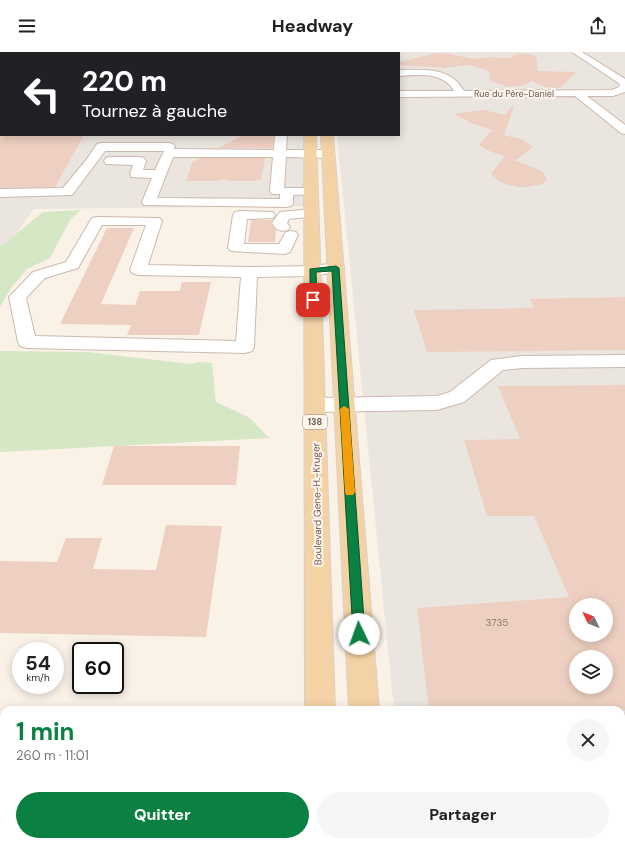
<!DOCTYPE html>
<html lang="fr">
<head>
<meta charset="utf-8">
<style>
	body { margin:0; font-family:"DM Sans",sans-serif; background:#f6f6f6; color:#222; height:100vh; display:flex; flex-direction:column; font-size:15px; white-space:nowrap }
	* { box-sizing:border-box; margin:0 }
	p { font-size:13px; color:#767676 }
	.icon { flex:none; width:22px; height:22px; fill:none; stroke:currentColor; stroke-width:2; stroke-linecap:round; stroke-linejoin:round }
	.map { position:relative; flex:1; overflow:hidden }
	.sheet { position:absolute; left:0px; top:654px; width:625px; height:140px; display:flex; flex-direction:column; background:#fff; border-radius:12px 12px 0 0; box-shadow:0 2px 10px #0003 }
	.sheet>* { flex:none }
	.banner { position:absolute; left:0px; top:0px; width:400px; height:84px; box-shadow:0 2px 10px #0003; background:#202124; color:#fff; overflow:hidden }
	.needle { width:26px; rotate:313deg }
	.controls { position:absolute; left:569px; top:546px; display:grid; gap:8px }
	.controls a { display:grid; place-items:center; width:44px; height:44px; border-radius:50%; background:#fff; box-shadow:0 2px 10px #0003; font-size:20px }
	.speed { position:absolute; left:12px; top:590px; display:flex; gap:8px; font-size:20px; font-weight:700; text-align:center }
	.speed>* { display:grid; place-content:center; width:52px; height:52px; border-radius:50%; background:#fff; box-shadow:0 2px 10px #0003; line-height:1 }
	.speed small { font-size:10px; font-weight:400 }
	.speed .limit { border:2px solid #111; border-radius:6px; background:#fff; color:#111 }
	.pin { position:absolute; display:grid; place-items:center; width:34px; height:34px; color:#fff; margin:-17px; border-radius:8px; box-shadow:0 2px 6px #0006 }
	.me { position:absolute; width:44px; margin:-22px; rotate:357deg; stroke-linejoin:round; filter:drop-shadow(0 0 3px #0008) }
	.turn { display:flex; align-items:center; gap:14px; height:84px; padding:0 16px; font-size:18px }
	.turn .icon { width:52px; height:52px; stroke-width:2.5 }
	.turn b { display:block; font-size:28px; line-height:34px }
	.round { display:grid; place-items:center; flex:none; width:42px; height:42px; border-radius:21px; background:#f6f6f6 }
	.summary { display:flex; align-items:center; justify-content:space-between; height:68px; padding:0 16px }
	h1 { font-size:24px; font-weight:700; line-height:30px; color:#0b8043 }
	.action { display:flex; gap:8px; margin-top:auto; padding:8px 16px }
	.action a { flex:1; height:46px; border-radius:24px; background:#0b8043; color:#fff; font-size:16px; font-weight:700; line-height:46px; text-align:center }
	.action a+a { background:#f6f6f6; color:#222 }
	header { display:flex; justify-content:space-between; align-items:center; height:52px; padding:0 16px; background:#fff; font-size:18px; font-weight:700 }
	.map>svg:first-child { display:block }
</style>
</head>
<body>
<header><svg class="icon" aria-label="menu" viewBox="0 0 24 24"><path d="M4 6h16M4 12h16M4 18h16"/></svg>Headway<svg class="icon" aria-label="share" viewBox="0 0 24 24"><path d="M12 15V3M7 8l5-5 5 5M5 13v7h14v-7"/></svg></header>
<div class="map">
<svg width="625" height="794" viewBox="0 0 625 794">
	<rect width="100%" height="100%" fill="#faf2e7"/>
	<g fill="#ebe5e0" fill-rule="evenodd">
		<path d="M328,0H625V794H407V790H621V658H394L337,83H399V1ZM576,553H606V583H576ZM576,605H606V635H576Z"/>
		<path d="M0,45L1,83H309V154L34,157L0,204Z"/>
	</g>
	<g fill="#d6e7c6">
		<path d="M8,0H310V1H7Z"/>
		<path d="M80,158L70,168L50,206L27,217L11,236L0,255V195L43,160Z"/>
		<path d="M0,299L87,300L191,312L199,310L212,311L216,350L250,366L269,386L0,400Z"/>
	</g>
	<g fill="#edd0c1" fill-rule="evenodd">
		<path d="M437,1L452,2L472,7L489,5L509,6L518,1L529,2L536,4L538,19L576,20L560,36L545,35L532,29L521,34L508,35L490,29L489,19L469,13L446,16L399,13V10Z"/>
		<path d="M513,53H514L504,83L524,88L533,95L516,108L489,99L479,93L492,78L471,71L454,62L484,58L505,63Z"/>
		<path d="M0,83H84L55,135L0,136Z"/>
		<path d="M243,83H274L273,96H219Z"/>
		<path d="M505,104L539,118L544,122L547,128L542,132L527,135H518L502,131L491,122Z"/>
		<path d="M200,106H265L261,127L256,129H229L224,127L217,129H186L192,111Z"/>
		<path d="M251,168H273L270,171L276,178L275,190H248Z"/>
		<path d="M107,176H134L101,252L135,253L140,239H180L182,230H211L199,283H127L131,273L60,272Z"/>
		<path d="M625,245V298L427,300L414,258L534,256L530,247Z"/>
		<path d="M625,333V658H429L417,556L569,545L534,464H487L464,388L520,387L498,334ZM576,553H606V583H576ZM576,605H606V635H576Z"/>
		<path d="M114,394H240L236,433H102Z"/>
		<path d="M166,473L222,474L206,585L0,581V509L57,510L66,486H102L93,517L156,518Z"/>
	</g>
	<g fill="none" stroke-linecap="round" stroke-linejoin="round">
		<g stroke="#cbb9ae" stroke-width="2">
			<g id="minor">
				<path d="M572,0H582L625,27V40L613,44H587L625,73V82L621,81L575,44L399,45V39H454C443,19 418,23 399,24V18C423,18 450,14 464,39L612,38L619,35L620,32Z"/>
				<rect x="0" y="47" width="1" height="6"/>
				<path d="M275,83H287L286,98H328L332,99L334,102L332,105L328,106L286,105L284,136H316L318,139L316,142L293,143V151L291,154L286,155L144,153L142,150L152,126L131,125L130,122L133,113L106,112L104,109L106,106L110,105H140L144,106L146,109L143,118H155L164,99H105L72,143L0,145V137L63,136L87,107L97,92L101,91H169L173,92L175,95L173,97L274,98ZM173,105H273L270,139L272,142H280V147L157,146Z"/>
				<path d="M312,157L317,158L319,161L317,164L289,167L287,171L290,175L288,178C280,180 276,178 272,171L280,160Z"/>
				<path d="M240,159L273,160L275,163L273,166L247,167L244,192H279L286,180L291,179L296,180L298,183L290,200L285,202L231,199L228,196L233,163L235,160Z"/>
				<path d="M97,165L160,166L162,169L148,213L249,215L313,214L336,211L342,213L344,216L342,219L313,224L257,225L254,295L252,299L245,301L27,296L20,294L18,290L9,245L33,220L66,210L90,169L92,166ZM102,173H146L130,218L132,221L138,223L241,225L236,289L35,284L26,246L45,226L78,216Z"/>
				<path d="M625,303V315L522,316L503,318L464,350L437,358L315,360L308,358L305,353L308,348L315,346L437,344L450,340L491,308L522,304Z"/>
			</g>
		</g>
		<g stroke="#d8d0cd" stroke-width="2">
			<g id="major">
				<rect x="316" y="0" width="8" height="1"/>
				<path d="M304,83H316L335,658H305Z"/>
				<path d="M321,83H333L379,658H349Z"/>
				<rect x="305" y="790" width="36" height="4"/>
				<rect x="354" y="790" width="36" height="4"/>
			</g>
		</g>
		<use href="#minor" fill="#fff" fill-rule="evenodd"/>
		<use href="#major" fill="#f3d2a5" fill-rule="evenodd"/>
	</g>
	<path fill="#0b8043" stroke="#07532c" d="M336,214L339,216L365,582L363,586L359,587L355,586L353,582L332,219L316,220L317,248L313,251L310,248V217Z"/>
	<path fill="#f59e0b" d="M344,354L349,357L355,440L353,443H346L345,440L340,357Z"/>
	<g text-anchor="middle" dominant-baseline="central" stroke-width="4" stroke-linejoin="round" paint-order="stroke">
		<g font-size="9" fill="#72584e" stroke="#fdf6ed">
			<text x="514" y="42">Rue du Père-Daniel</text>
		</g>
		<rect fill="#fdf6ed" stroke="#9c877e" stroke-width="1" x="303" y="363" width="24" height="14" rx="3"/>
		<g font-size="9" font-weight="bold" fill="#72584e">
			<text x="315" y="370">138</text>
		</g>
		<g font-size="10" fill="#72584e" stroke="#fdf6ed">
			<text transform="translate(317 452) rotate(-91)">Boulevard Gene-H.-Kruger</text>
		</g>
		<g font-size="10" fill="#91766b">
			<text x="497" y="570">3735</text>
		</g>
	</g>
</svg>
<div class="controls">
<a><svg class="needle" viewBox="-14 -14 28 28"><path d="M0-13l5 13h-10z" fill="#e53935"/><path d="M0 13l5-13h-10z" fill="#767676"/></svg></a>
<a><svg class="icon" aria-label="layers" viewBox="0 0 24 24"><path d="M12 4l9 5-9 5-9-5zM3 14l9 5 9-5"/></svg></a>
</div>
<div class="speed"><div>54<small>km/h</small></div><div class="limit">60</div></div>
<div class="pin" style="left:313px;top:248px;background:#d93025"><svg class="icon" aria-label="arrive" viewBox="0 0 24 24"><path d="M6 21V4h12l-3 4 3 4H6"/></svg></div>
<svg class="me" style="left:359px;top:582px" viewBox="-20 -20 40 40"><circle r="19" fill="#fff"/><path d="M0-13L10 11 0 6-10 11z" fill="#0b8043"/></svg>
<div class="banner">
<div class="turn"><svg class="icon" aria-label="left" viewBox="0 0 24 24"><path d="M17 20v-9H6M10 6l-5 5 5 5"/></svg><div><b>220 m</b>Tournez à gauche</div></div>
</div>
<section class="sheet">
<div class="summary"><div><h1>1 min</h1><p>260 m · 11:01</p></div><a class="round"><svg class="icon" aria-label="close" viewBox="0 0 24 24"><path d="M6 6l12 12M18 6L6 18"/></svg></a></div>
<div class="action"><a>Quitter</a><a>Partager</a></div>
</section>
</div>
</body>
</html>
